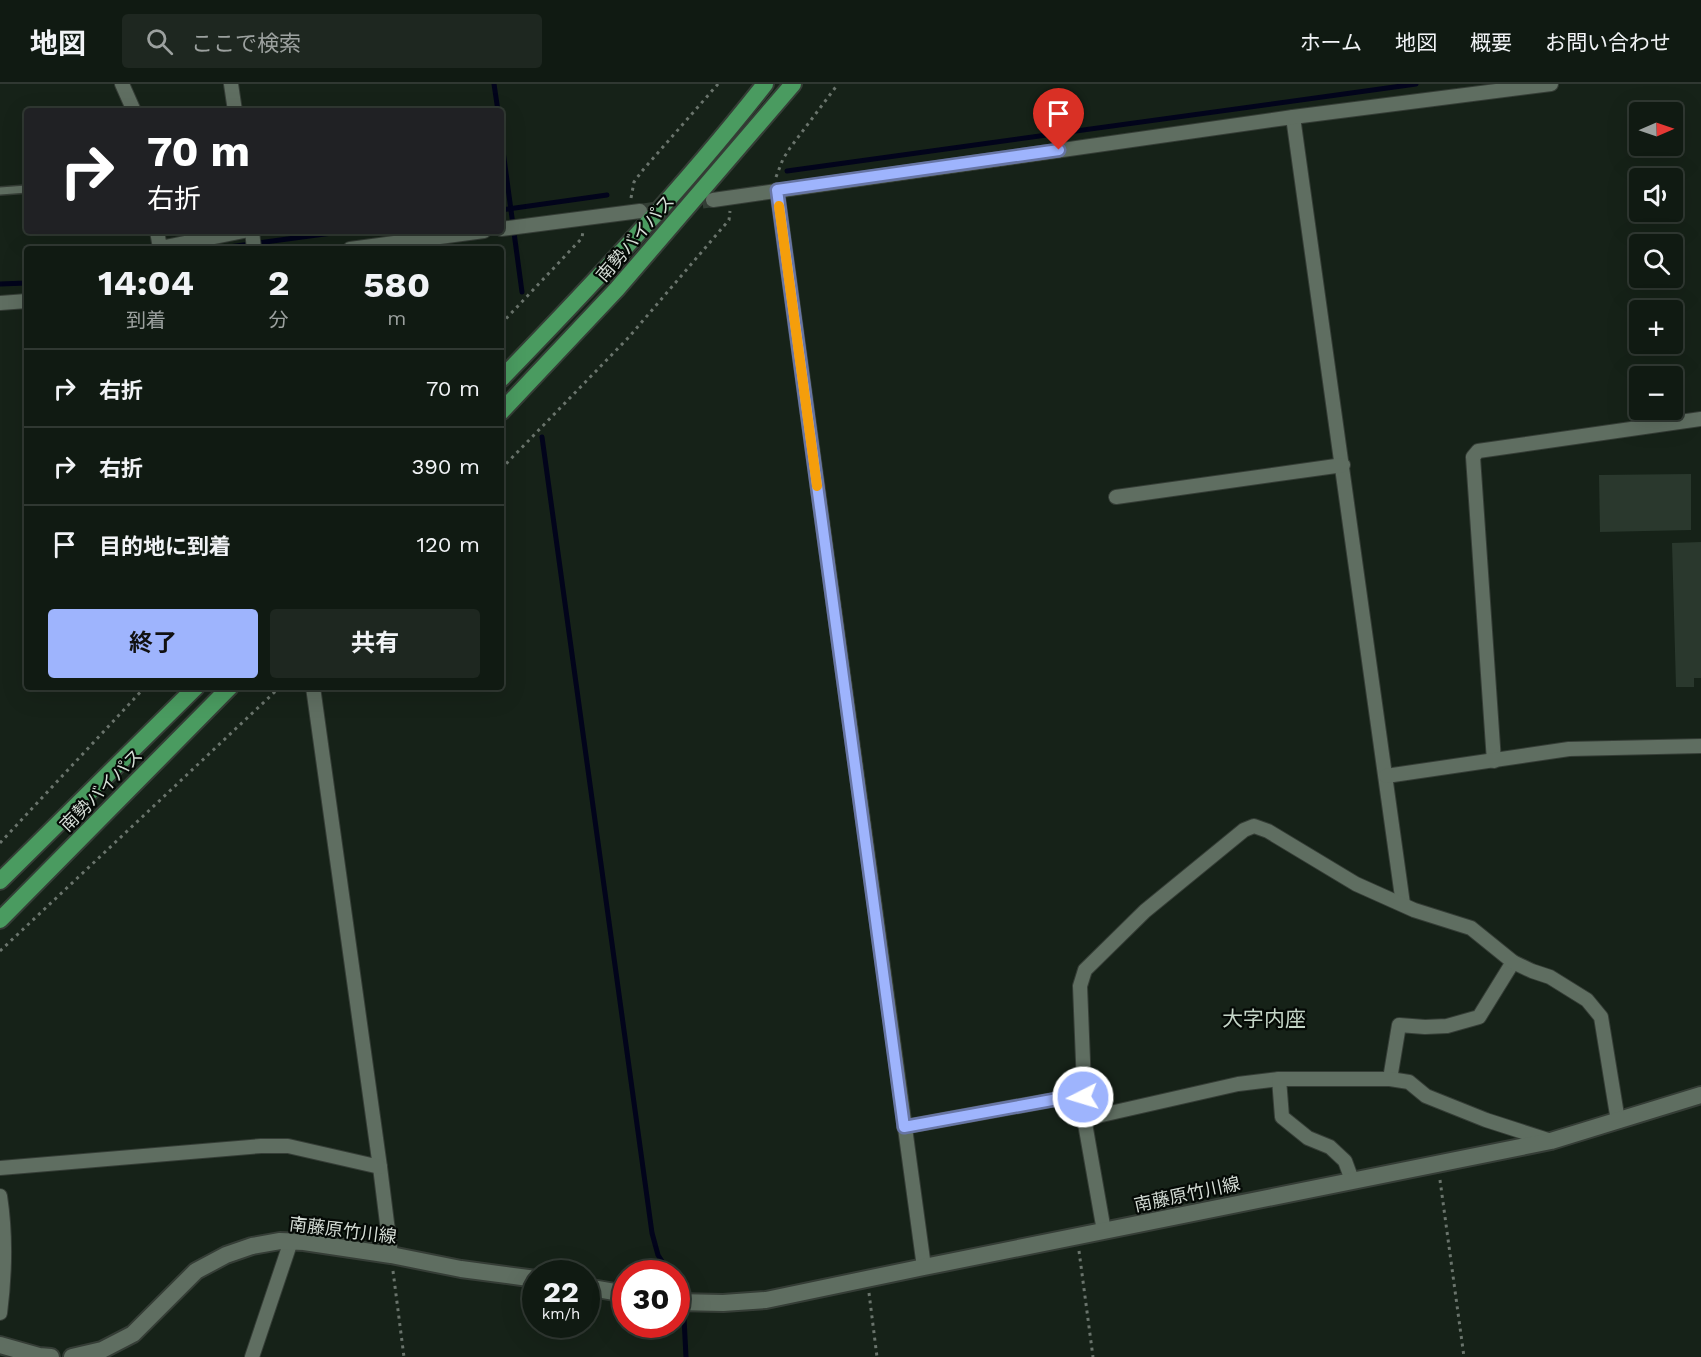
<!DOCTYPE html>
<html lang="ja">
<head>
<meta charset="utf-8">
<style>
	body { margin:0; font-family:"Work Sans","Noto Sans JP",sans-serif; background:#1e2720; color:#f1f3f6; height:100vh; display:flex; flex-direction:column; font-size:22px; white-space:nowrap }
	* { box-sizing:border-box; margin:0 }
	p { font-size:20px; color:#9ca19f }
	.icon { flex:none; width:33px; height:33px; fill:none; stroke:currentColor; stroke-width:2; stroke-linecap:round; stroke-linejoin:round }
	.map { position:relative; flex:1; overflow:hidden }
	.sheet { position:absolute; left:24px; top:162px; width:480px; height:444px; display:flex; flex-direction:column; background:#101a12; border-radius:6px; box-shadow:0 6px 24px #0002,0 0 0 2px #303832 }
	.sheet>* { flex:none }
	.guide { position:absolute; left:24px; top:24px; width:480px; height:126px; border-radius:6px; box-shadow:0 6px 24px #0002,0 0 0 2px #303832; background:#202124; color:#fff; overflow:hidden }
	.needle { width:39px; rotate:88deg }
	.controls { position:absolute; left:1629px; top:18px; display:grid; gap:12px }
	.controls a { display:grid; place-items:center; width:54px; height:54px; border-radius:6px; background:#101a12; box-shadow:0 6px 24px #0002,0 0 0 2px #303832; font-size:30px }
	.speed { position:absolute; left:522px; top:1176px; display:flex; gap:12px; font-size:30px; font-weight:700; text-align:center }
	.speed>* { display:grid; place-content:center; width:78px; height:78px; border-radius:50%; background:#101a12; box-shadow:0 6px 24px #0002,0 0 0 2px #303832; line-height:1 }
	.speed small { font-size:15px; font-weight:400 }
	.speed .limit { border:9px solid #d22; background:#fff; color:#111 }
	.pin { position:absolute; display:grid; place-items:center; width:51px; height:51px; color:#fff; margin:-62px -26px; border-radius:50% 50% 50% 0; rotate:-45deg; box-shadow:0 0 6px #0007 }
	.pin .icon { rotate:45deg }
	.me { position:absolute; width:66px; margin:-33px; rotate:265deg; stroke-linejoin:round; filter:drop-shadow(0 0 4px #0008) }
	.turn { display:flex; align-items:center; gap:21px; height:126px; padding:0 24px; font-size:27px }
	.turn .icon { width:78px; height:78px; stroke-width:2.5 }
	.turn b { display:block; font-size:42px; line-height:51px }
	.eta { display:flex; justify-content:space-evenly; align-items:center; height:102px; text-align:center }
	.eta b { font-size:36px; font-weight:700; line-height:42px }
	.action { display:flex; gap:12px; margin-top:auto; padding:12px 24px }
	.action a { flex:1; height:69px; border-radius:6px; background:#9eb4fd; color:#111; font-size:24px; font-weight:700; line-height:69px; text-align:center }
	.action a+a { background:#1e2720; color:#f1f3f6 }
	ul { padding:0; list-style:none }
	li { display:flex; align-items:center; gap:18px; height:78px; padding:0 24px; border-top:2px solid #303832 }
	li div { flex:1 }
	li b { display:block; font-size:22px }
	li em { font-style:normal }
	header { display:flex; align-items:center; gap:36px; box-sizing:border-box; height:84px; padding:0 30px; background:#101a12; border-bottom:2px solid #303832 }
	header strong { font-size:28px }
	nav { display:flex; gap:33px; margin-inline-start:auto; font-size:21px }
	.search { width:420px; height:54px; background:#1e2720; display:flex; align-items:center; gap:15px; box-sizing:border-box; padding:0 21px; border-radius:6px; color:#9ca19f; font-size:22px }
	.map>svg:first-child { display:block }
</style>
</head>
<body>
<header>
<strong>地図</strong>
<div class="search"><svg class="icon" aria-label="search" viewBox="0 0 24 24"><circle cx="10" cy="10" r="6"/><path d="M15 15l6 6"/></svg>ここで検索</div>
<nav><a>ホーム</a><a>地図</a><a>概要</a><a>お問い合わせ</a></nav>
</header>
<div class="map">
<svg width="1701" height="1273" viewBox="0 0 1701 1273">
	<rect width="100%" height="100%" fill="#162218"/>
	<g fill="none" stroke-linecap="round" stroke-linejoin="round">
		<g stroke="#02041b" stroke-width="5">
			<path d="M494,0L498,27"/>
			<path d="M501,52L522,208"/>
			<path d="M787,87L1416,0"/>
			<path d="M501,126L607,111"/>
			<path d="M214,165L347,147"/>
			<path d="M0,200L27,199"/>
			<path d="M542,353L652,1149L658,1171L670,1190"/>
			<path d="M676,1200L679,1204L684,1234L686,1273"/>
		</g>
	</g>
	<g fill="#2a382d">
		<path d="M1691,390V446L1600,448L1599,391Z"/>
		<path d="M1701,458V594H1694V603H1676L1672,459Z"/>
	</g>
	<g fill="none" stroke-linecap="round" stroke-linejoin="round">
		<path stroke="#323e34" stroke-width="14" stroke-dasharray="14 7" stroke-linecap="butt" d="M640,127L713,116"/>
		<g stroke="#353d36" stroke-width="10">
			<path id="service" d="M0,107L27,105"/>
		</g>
		<g stroke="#353d36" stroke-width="16">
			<g id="minor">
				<path d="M122,0L134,27"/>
				<path d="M231,0L235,27"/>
				<path d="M1293,33L1403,820"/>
				<path d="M777,106L924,1183"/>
				<path d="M713,116L1293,33L1551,0"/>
				<path d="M501,145L640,127"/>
				<path d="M157,147L160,164L244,147"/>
				<path d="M252,147L254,165"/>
				<path d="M350,165L484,147"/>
				<path d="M0,219L27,217"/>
				<path d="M1116,413L1343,381"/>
				<path d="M313,603L380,1083L391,1171"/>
				<path d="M1494,677L1473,373L1478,367L1701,335"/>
				<path d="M1386,692L1569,665L1701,662"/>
				<path d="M1390,995L1399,941L1425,943L1447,942L1479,933L1513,878"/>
				<path d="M1084,1035L1238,1000L1279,995"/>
				<path d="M904,1043L1063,1014L1083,1013"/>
				<path d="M0,1084L261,1062H288L380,1083"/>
				<path d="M1352,1096L1345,1077L1330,1063L1308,1054L1282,1033L1279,995H1390L1409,998L1426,1012L1486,1036L1551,1057"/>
				<path d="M0,1112C6,1151 5,1190 0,1229"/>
				<path d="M1104,1147L1083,1028L1084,1002L1080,902L1085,886L1145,827L1244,746L1254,742L1268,747L1356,800L1414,826L1471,844L1513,878L1532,887L1550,893L1587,916L1601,933L1618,1037"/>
				<path d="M252,1273L291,1157"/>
			</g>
		</g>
		<g stroke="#353d36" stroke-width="20">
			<g id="secondary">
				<path d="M586,1203L626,1210"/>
				<path d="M676,1218L723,1219L766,1216L924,1183L1551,1057L1701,1011"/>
				<path d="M0,1261L39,1272L51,1273"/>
				<path d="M72,1273L102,1266L133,1250L196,1187L226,1171L252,1162L280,1157L304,1158L391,1171L461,1185L536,1195"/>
			</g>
		</g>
		<g stroke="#353d36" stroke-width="20">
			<g id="trunk">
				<path d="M501,295C593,200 684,103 765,0"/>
				<path d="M501,328L617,205L793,0"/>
				<path d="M0,797L196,603"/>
				<path d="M0,836L230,603"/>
			</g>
		</g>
		<g stroke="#6a746c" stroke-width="3" stroke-dasharray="3 4.5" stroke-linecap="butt">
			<path d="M776,93L783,75L790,64L838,0"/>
			<path d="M631,114L634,98L642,87L718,0"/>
			<path d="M501,240L582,154L583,147"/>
			<path d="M501,385L629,253L729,136L730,127"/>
			<path d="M0,759L145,603"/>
			<path d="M0,867L280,603"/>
			<path d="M1440,1096L1464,1273"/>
			<path d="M1079,1167L1093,1273"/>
			<path d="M393,1187L404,1273"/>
			<path d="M869,1209L877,1273"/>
		</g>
		<use href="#service" stroke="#5f6e61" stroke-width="7"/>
		<use href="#minor" stroke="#5f6e61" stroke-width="14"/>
		<use href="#secondary" stroke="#5f6e61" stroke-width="16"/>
		<use href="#trunk" stroke="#4a9b60" stroke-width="16"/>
	</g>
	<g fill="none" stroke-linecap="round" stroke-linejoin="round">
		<g stroke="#6775a4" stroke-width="15">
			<path id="route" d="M1059,66L777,106L904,1043L1063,1014L1083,1013"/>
		</g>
		<use href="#route" stroke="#9eb4fd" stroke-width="10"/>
		<path stroke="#f59e0b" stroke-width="10" d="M779,122L817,402"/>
	</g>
	<g text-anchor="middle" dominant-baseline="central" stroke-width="4.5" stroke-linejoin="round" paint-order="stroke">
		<g font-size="18" fill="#d4dcd5" stroke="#050a06">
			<text transform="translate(635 154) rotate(-49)">南勢バイパス</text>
			<text transform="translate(101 706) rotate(-45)">南勢バイパス</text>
			<text transform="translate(1187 1110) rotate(-12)">南藤原竹川線</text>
			<text transform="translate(343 1146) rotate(7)">南藤原竹川線</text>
		</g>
		<g font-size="21" fill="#c4d5c7" stroke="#050a06">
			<text x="1264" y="934">大字内座</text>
		</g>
	</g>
</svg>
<div class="controls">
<a><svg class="needle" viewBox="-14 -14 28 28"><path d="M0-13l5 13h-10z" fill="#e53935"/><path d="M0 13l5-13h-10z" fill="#9ca19f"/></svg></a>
<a><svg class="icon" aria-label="sound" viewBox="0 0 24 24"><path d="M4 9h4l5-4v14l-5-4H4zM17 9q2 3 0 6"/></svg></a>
<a><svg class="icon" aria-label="search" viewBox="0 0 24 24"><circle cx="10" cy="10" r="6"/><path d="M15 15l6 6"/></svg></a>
<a>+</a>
<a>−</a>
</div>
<div class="speed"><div>22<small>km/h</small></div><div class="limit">30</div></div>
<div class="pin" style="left:1059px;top:66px;background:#d93025"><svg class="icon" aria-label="arrive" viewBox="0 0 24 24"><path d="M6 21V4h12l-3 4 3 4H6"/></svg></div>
<svg class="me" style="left:1083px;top:1013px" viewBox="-20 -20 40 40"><circle r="17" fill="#9eb4fd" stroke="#fff" stroke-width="3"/><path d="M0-11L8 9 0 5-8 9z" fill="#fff"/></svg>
<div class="guide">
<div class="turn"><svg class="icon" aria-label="right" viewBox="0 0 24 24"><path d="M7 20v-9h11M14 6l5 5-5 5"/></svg><div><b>70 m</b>右折</div></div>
</div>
<section class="sheet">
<div class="eta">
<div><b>14:04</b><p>到着</p></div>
<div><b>2</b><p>分</p></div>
<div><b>580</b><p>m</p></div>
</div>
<ul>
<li><svg class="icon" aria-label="right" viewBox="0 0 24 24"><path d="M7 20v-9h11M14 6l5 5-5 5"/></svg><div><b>右折</b></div><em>70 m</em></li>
<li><svg class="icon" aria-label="right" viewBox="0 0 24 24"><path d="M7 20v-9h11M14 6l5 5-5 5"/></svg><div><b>右折</b></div><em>390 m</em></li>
<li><svg class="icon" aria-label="arrive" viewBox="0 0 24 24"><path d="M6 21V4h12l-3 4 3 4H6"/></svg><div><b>目的地に到着</b></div><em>120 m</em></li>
</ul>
<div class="action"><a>終了</a><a>共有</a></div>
</section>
</div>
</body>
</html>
